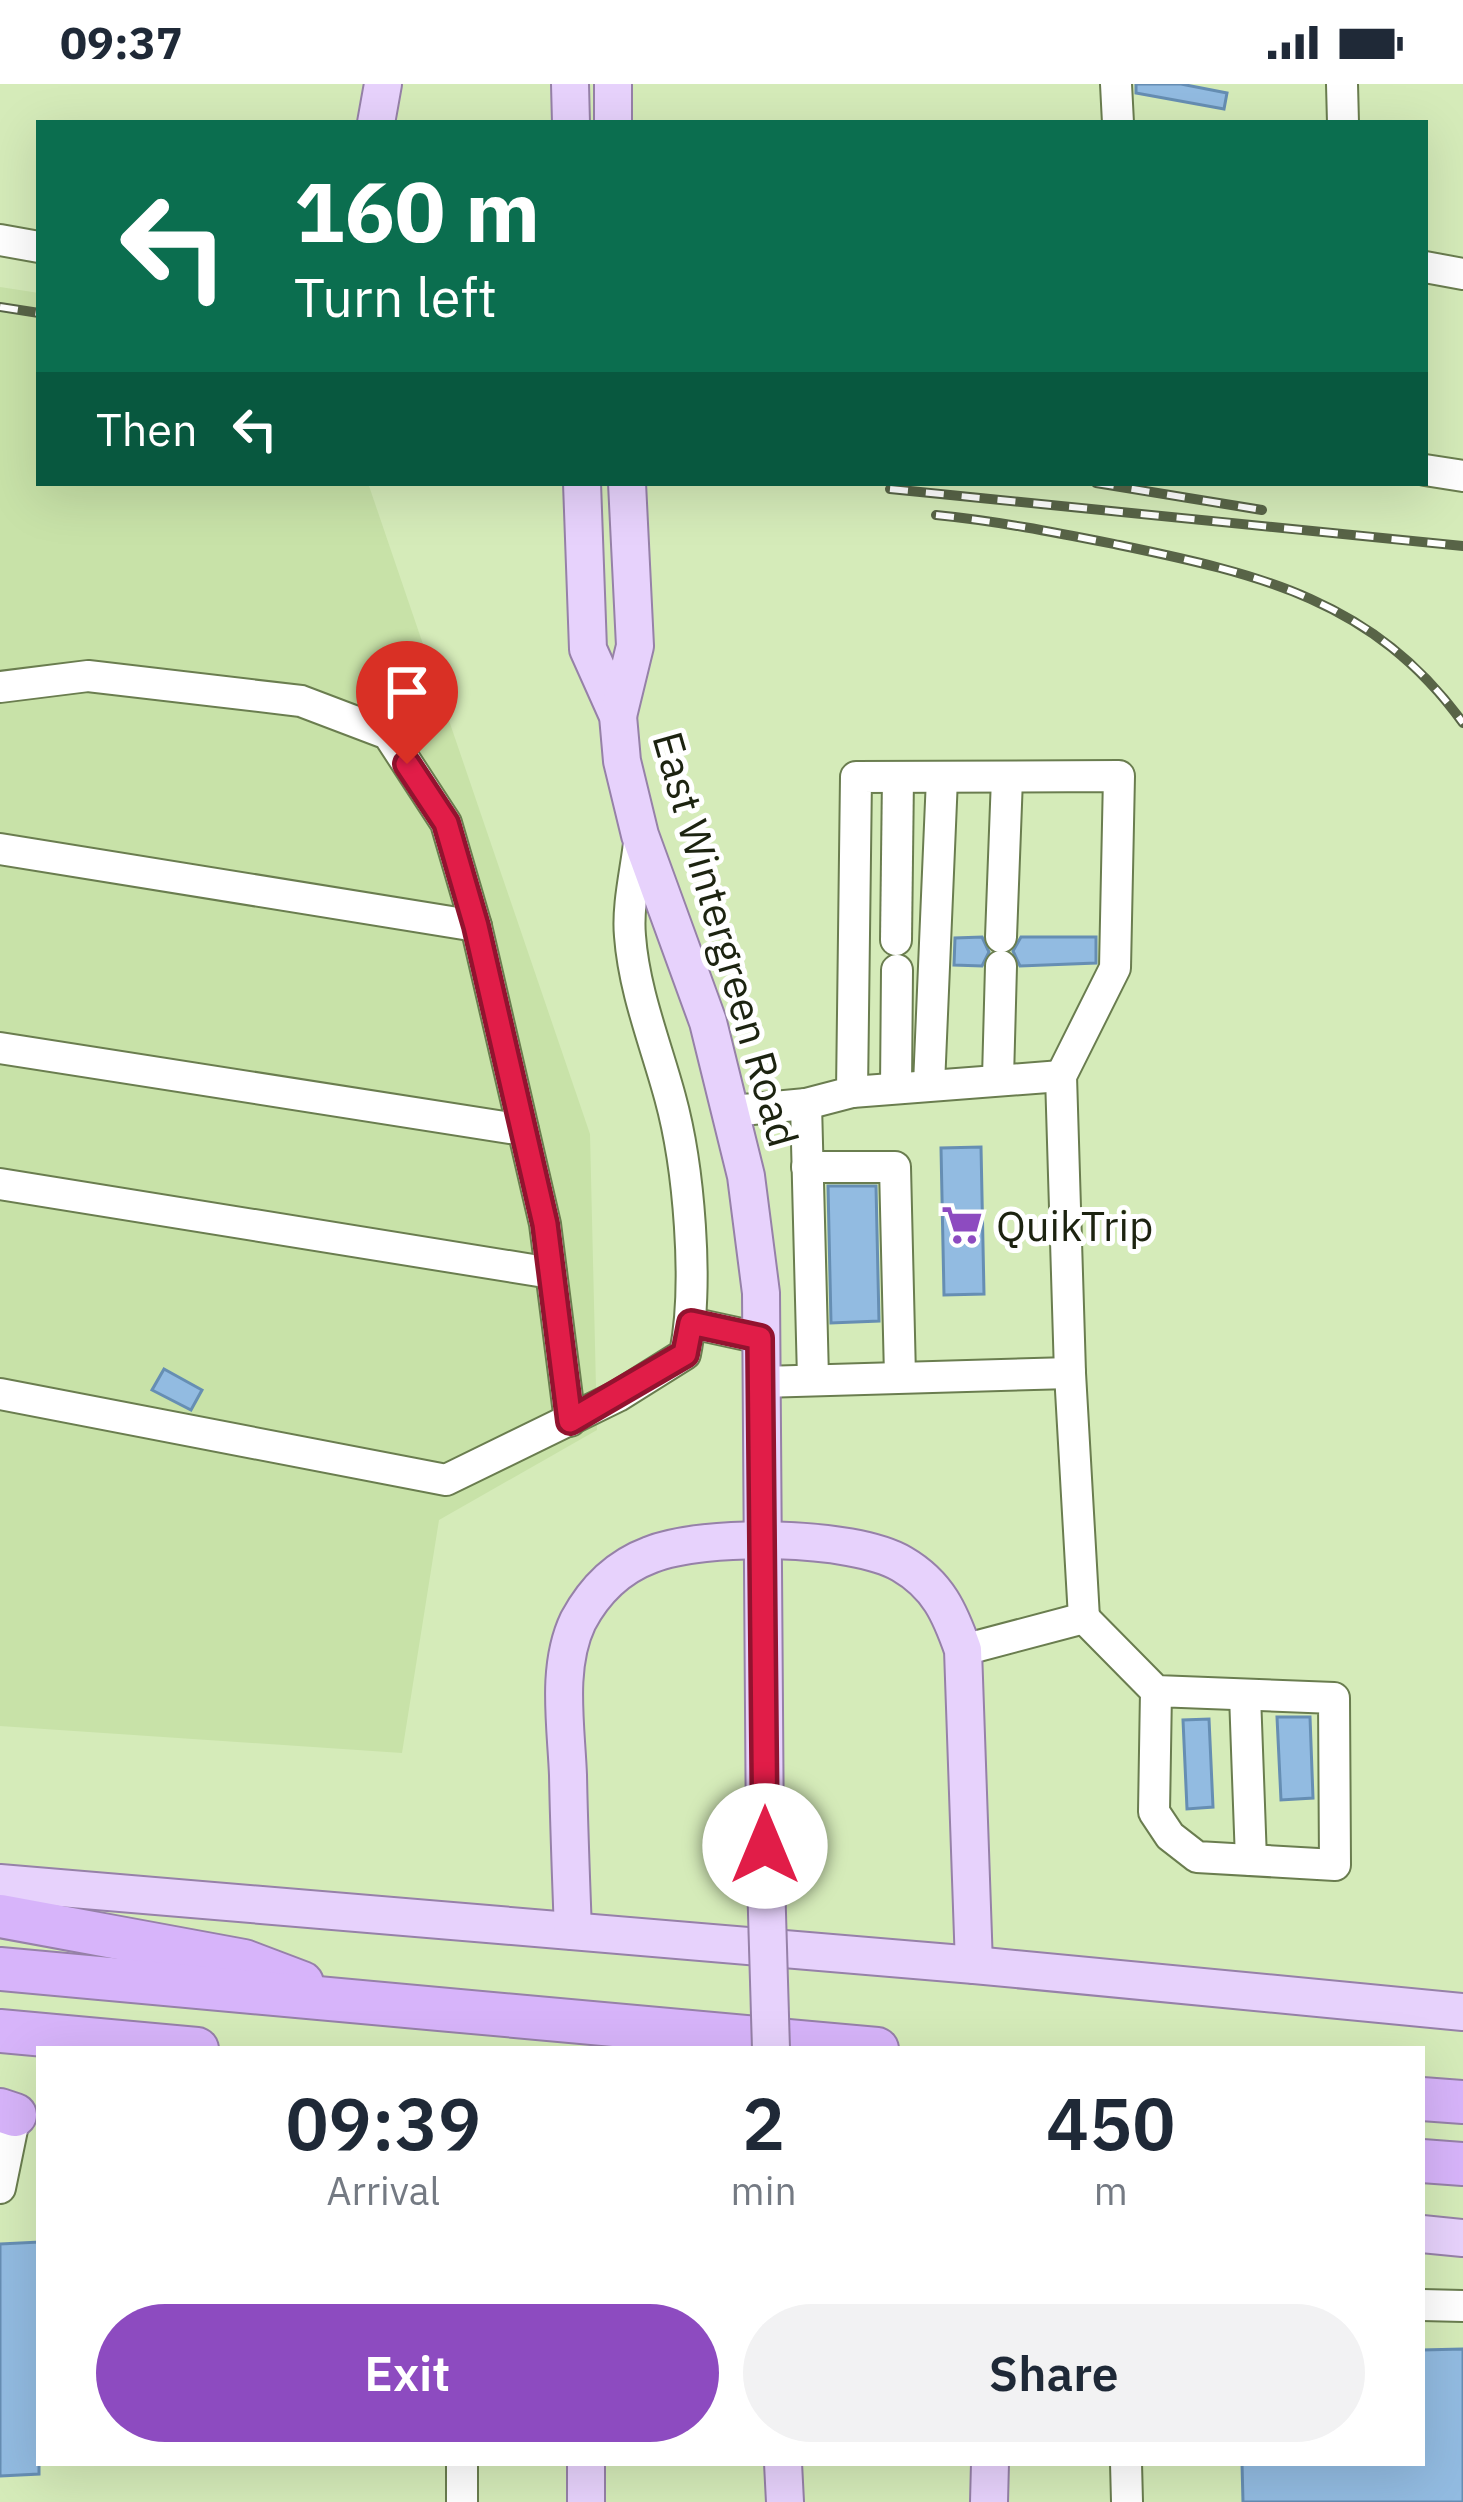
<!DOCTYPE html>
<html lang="en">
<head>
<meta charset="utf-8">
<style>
	body { margin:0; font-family:"IBM Plex Sans",sans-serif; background:#f2f2f3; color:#1f2937; height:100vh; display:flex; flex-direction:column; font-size:45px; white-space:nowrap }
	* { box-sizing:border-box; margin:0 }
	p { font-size:39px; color:#747a83 }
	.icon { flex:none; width:66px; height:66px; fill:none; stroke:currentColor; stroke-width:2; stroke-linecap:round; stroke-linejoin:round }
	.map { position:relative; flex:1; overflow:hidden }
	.sheet { position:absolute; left:36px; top:1962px; width:1389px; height:420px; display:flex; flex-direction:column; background:#fff; border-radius:0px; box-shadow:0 12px 48px #0002 }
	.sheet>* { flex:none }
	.banner { position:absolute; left:36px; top:36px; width:1392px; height:366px; border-radius:0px; box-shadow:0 12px 48px #0002; background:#0b6e4f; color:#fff; overflow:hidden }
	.pin { position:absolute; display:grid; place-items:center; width:102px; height:102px; color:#fff; margin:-123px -51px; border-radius:50% 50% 50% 0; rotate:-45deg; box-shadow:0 0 12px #0007 }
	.pin .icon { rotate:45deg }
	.me { position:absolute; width:132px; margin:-66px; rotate:0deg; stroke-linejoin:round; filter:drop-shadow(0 0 9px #0008) }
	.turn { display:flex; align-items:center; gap:42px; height:252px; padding:0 60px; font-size:54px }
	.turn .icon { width:156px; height:156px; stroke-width:2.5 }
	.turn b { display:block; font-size:84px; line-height:102px }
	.then { display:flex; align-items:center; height:114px; padding:0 60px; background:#0003; gap:24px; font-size:45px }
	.eta { display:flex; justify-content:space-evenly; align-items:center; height:204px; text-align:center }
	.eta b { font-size:72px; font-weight:600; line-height:84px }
	.button { display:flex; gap:24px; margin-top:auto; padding:24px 60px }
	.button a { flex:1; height:138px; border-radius:72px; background:#8d4bc0; color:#fff; font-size:48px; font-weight:600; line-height:138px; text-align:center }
	.button a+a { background:#f2f2f3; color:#1f2937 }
	.status { display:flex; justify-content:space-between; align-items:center; height:84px; padding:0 60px; background:#fff; direction:ltr }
	.status svg { height:33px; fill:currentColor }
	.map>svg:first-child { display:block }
</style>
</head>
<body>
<div class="status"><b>09:37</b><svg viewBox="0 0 49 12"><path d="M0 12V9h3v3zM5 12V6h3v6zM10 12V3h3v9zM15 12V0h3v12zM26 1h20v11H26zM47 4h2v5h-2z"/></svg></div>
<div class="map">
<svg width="1463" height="2418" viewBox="0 0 1463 2418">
	<rect width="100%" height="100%" fill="#d5ebb9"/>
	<path fill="#c8e2a8" d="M0,203L39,209V399H368L590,1050L597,1346L439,1436L402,1669L0,1642Z"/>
	<g fill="#92bbe1" stroke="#668eb3" stroke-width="3">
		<path d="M1136,0H1181L1227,9L1224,25L1136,9Z"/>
		<path d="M982,853L989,868L982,882L954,881L955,854Z"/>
		<path d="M1021,853H1096V879L1020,882L1013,867Z"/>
		<path d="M981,1063L984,1210L944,1211L941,1064Z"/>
		<path d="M828,1102H876L879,1237L831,1239Z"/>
		<path d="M164,1285L202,1306L191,1326L152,1306Z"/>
		<path d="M1277,1633H1310L1313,1714L1281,1716Z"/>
		<path d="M1209,1635L1213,1723L1187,1725L1183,1636Z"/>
		<path d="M39,2158V2390L0,2392V2160Z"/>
		<path d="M1463,2265V2418H1243L1242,2379H1422V2266Z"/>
	</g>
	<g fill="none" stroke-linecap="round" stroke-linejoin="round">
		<g stroke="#6a7d4f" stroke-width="34">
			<g id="minor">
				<path d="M1116,0L1118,39"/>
				<path d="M1342,0L1343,39"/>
				<path d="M0,156L39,163"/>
				<path d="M1425,183L1463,190"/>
				<path d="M1425,386L1463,392"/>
				<path d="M0,603L88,592L301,617L388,650L446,739L476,842L545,1140L570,1337"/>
				<path d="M0,765L476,842"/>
				<path d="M1001,853L1007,694"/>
				<path d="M896,856L898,693"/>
				<path d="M0,964L523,1046"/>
				<path d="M998,994L1001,882"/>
				<path d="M929,1001L942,694"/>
				<path d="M896,1004L897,886"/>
				<path d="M852,1008L1061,992"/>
				<path d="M806,1020L813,1294"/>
				<path d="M732,1027L806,1020L852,1008L856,693L1119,692L1115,884L1061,992L1070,1289L1084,1534L963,1566"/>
				<path d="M807,1083H895L900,1292"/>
				<path d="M0,1100L551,1189"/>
				<path d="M691,1239L760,1254"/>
				<path d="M759,1298L1070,1289"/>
				<path d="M0,1310L446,1396L618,1312L685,1270C699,1201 689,1082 670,1013C656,961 634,907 630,852C627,820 637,783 640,751"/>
				<path d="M1084,1534L1156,1607L1334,1614L1335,1781L1197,1773L1170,1752L1154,1728L1156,1607"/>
				<path d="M1245,1611L1251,1776"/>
				<path d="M0,2104L15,2031"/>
				<path d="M1422,2221L1463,2222"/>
				<path d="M462,2379V2418"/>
				<path d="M1126,2379L1127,2418"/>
			</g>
		</g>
		<g stroke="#9681a8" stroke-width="40">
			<g id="major">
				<path d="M570,0L571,39"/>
				<path d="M376,39L383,0"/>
				<path d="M613,39V0"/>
				<path d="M582,399L588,565L618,632L622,677L640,751L708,938L746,1092L761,1209L765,1762"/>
				<path d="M618,632L635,562L627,399"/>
				<path d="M0,1799L974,1881L1463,1928"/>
				<path d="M573,1847C571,1795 569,1743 568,1691C566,1641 556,1583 578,1537C594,1507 618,1483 650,1471C703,1449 853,1451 902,1480C938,1501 950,1529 963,1566L974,1881"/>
				<path d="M1422,2150L1463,2154"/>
				<path d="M586,2379V2418"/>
				<path d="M783,2379L785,2418"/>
				<path d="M989,2418L990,2379"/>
			</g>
		</g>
		<g stroke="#9681a8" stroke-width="46">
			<g id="highway">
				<path d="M0,1832L244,1877L302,1899"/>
				<path d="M0,1885L877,1965"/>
				<path d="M0,1947L197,1965"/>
				<path d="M1422,2015L1463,2018"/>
				<path d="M0,2026L15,2031"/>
				<path d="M1422,2077L1463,2080"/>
			</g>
		</g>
		<use href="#minor" stroke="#fff" stroke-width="30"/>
		<use href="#major" stroke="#e7d2fc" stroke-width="36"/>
		<use href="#highway" stroke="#d7b4fa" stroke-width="42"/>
		<g stroke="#586447" stroke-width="10">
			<g id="rail">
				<path d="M0,223L39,229"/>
				<path d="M1096,399L1262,426"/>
				<path d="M890,405L1463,462"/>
				<path d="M936,431C998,437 1058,449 1119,461C1259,490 1374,516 1463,639"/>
			</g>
		</g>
		<use href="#rail" stroke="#fff" stroke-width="6" stroke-dasharray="18" stroke-linecap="butt"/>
		<g stroke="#9681a8" stroke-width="40" stroke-linecap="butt">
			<path id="major-bridge" d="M765,1762L771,1965"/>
		</g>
		<use href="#major-bridge" stroke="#e7d2fc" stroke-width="36"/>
	</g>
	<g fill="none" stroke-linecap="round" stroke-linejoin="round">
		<g stroke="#92132f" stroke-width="30">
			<path id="route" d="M407,680L446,739L476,842L545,1140L570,1337L685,1270L691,1239L760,1254L765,1762"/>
		</g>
		<use href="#route" stroke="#e11d48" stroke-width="21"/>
	</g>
	<defs>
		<g id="supermarket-bare" transform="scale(3.24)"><path d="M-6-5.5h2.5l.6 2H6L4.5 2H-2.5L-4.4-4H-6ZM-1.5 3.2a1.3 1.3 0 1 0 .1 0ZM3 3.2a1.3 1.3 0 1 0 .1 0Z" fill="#8d4bc0" stroke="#fff" stroke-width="2.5" paint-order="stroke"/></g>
	</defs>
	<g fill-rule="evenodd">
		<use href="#supermarket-bare" x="962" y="1141"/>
	</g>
	<g text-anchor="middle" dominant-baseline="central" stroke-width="10" stroke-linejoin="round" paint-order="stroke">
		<g font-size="42" fill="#1c2310" stroke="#fff">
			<text transform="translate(726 855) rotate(74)">East Wintergreen Road</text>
		</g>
		<g font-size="42" fill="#1c2310" stroke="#fff" text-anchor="start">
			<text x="996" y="1141">QuikTrip</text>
		</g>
	</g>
</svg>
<div class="pin" style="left:407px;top:680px;background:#d93025"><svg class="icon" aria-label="arrive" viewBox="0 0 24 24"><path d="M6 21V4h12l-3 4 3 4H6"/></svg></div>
<svg class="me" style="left:765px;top:1762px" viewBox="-20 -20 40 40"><circle r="19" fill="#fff"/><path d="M0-13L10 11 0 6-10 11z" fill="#e11d48"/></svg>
<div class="banner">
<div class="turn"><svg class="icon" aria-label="left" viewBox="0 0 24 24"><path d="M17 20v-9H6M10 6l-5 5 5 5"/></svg><div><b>160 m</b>Turn left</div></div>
<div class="then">Then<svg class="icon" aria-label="left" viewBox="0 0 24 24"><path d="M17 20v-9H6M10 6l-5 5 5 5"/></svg></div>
</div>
<section class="sheet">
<div class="eta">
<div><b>09:39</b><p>Arrival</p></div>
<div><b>2</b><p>min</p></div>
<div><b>450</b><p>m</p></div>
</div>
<div class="button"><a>Exit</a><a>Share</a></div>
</section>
</div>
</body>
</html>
